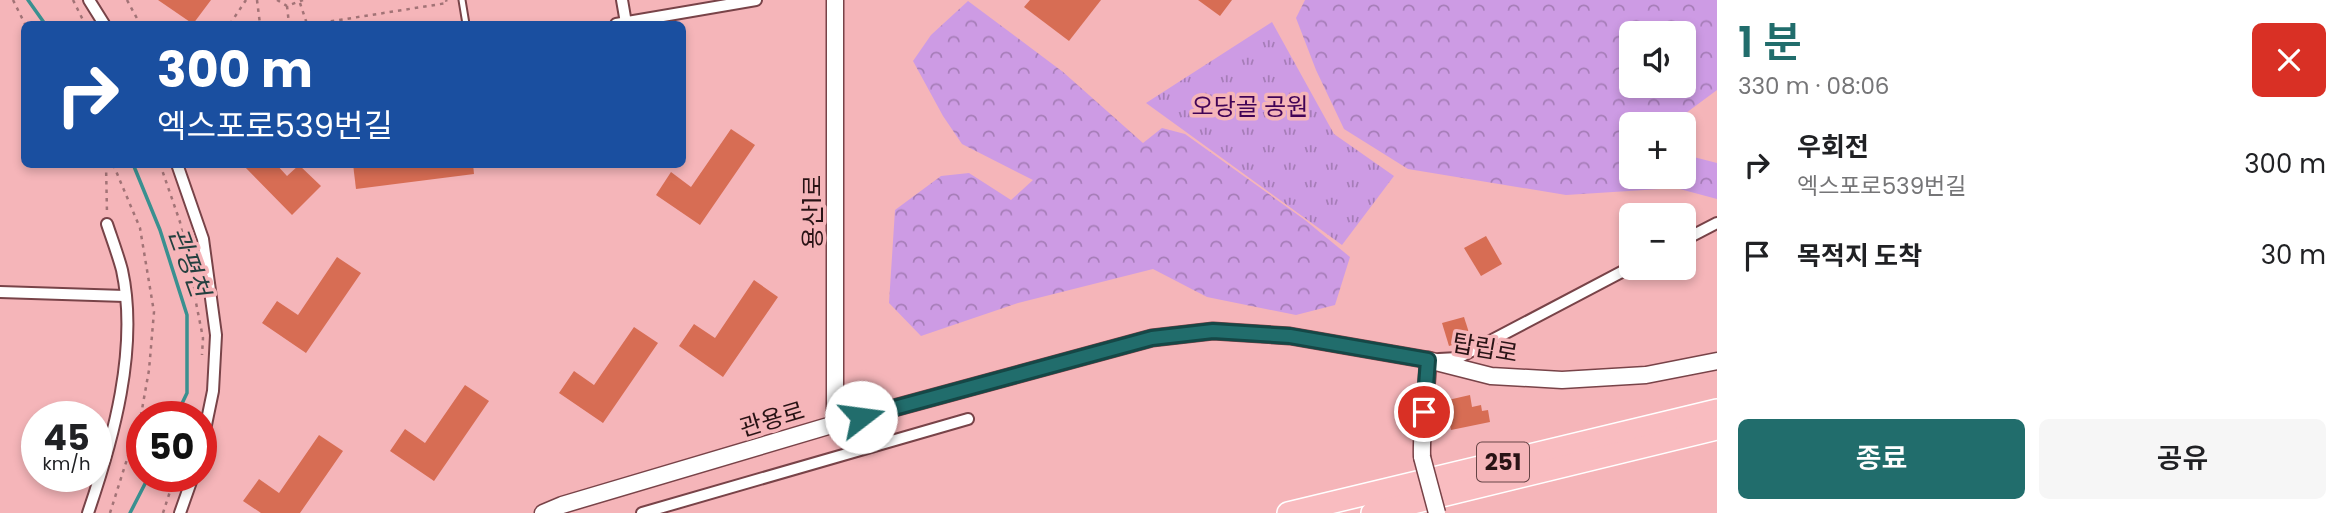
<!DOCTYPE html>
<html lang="ko">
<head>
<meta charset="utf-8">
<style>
	body { margin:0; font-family:Poppins,"Noto Sans KR",sans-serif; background:#f6f6f6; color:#202124; height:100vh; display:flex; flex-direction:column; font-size:26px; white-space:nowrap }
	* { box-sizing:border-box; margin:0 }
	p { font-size:23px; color:#757577 }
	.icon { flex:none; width:38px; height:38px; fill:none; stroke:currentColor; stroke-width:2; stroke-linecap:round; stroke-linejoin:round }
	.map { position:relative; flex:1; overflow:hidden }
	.sheet { display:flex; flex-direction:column; background:#fff; width:630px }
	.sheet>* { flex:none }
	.guide { position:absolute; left:21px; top:21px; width:665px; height:147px; border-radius:10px; box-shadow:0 4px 10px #0003; background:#1a4fa0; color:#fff; overflow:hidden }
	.buttons { position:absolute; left:1619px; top:21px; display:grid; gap:14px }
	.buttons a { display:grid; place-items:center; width:77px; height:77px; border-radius:10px; background:#fff; box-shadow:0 4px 10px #0003; font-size:35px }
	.speed { position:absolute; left:21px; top:401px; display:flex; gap:14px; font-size:35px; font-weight:700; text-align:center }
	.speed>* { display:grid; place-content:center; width:91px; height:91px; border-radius:50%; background:#fff; box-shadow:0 4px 10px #0003; line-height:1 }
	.speed small { font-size:18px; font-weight:400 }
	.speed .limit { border:10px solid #d22; background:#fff; color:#111 }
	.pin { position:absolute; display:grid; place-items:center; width:60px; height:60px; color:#fff; margin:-30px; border:4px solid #fff; border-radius:50%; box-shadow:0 2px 7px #0007 }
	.me { position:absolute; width:77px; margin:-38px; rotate:75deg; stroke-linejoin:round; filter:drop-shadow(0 0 5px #0008) }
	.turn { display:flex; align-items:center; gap:24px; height:147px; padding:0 21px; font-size:32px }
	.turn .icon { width:91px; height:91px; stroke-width:2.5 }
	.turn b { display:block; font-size:49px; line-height:60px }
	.round { display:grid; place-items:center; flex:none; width:74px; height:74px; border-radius:10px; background:#f6f6f6 }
	.summary { display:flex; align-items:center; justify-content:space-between; height:119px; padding:0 21px }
	h1 { font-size:42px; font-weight:600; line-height:52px; color:#216d6c }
	.action { display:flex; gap:14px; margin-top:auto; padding:14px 21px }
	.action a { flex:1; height:80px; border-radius:10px; background:#216d6c; color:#fff; font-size:28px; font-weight:600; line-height:80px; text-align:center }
	.action a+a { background:#f6f6f6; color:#202124 }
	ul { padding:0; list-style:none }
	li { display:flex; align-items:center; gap:21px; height:91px; padding:0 21px }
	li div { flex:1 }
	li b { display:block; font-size:26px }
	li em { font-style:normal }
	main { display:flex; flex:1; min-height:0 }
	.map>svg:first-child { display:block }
</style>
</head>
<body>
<main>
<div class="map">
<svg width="1717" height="513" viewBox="0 0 1717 513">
	<defs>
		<pattern id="grass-tufts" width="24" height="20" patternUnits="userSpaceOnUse" patternTransform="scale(1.75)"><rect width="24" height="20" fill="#cd9be4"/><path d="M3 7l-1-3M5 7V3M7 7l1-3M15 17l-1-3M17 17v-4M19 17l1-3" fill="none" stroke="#a67db8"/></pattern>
		<pattern id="forest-crowns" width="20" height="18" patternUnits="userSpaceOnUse" patternTransform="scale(1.75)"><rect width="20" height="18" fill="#cd9be4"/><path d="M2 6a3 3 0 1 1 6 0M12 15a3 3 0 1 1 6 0" fill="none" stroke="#a67db8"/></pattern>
	</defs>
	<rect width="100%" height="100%" fill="#f5b5b9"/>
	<path fill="url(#grass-tufts)" d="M1272,22L1334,134L1394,176L1342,245L1146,103Z"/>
	<g fill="url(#forest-crowns)" fill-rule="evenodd">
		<path d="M1305,0H1717V90L1686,113V155L1717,163V199L1676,188L1566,195L1408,169L1344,129L1316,70L1296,18ZM1631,33H1684V86H1631ZM1631,124H1684V177H1631Z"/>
		<path d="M968,1L1063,72L1143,143L1162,128L1185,134L1305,220L1350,257L1335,305L1296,315L1207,297L1153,269L1018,303L921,336L889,303L895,210L941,176L969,173L1011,200L1033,180L962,144L943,116L913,61L931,35Z"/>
	</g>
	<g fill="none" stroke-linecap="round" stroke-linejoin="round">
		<g stroke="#3a9090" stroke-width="3.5">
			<path d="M28,0L45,24"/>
			<path d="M133,164L160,230L187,315V393L176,416"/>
			<path d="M130,513L149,476"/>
		</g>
	</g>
	<g fill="#d76d54">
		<path d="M158,0H211L193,24Z"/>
		<path d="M1030,0H1101L1069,41L1024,7Z"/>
		<path d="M1198,0H1232L1220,16Z"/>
		<path d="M731,129L755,145L700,225L656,195L671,172L691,187Z"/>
		<path d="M242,164H276L287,176L299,165L321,186L292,215Z"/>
		<path d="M353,164H473L474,174L356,189Z"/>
		<path d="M1486,236L1502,264L1481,276L1464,248Z"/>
		<path d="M337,257L361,273L306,353L262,323L277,301L298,315Z"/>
		<path d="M754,280L778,297L723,377L679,346L694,324L715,338Z"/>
		<path d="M1464,317L1471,339L1449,346L1442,323Z"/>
		<path d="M634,327L658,343L603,423L559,393L574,371L594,385Z"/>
		<path d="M465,385L489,401L434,481L390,451L405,429L425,443Z"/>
		<path d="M1470,395L1472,407L1481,405L1482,411L1488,410L1490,422L1451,430L1450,425L1444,426L1441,414L1451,412L1448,400Z"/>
		<path d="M319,435L343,451L300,513H261L243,501L259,479L279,493Z"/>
	</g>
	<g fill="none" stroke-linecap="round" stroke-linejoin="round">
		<g stroke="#784348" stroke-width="9">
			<path id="lane" d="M462,0L466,24"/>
		</g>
		<g stroke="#784348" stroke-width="14">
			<g id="street">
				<path d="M89,0L104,24"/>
				<path d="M622,0L626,23"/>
				<path d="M616,24L756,0"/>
				<path d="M177,164L203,239L216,335L213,391L201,449"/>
				<path d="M1684,240L1717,223"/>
				<path d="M0,292L125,296"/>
				<path d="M1439,359L1458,358L1631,267"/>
				<path d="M88,513C113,440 139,348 122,270C118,255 112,239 107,224"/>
				<path d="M180,513L193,476"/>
				<path d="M642,513L968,419"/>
			</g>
		</g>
		<g stroke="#784348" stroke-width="19">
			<g id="secondary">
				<path d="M835,424V0"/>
				<path d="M1422,457C1421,425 1427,393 1428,360"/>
				<path d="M543,513L562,505L835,424L1152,338L1213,331L1290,336L1428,360L1491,376L1562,380L1646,375L1717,361"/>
			</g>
		</g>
		<g stroke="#fff" stroke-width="24">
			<g id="highway">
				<path d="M1288,513L1717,410"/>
				<path d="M1372,513L1717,429"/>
			</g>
		</g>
		<g stroke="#a27376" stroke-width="2.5" stroke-dasharray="3.5 5" stroke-linecap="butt">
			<path d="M13,0L25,24"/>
			<path d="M73,0L85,24"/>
			<path d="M127,0L140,24"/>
			<path d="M257,0L260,24"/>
			<path d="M277,0L287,6L303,0"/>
			<path d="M300,3L307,24"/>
			<path d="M287,6L289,24"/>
			<path d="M230,24L246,0"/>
			<path d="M314,24L447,3L446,0"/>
			<path d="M106,164L107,214"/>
			<path d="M160,164L180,222L203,338L202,355"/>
			<path d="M110,513L141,415L149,370L154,312L140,228L113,164"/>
			<path d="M163,513L175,476"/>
		</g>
		<use href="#lane" stroke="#fff" stroke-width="5"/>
		<use href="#street" stroke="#fff" stroke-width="10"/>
		<use href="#secondary" stroke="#fff" stroke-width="16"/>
		<use href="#highway" stroke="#f9bcc0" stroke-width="21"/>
		<g stroke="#784348" stroke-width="19" stroke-linecap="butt">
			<path id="secondary-bridge" d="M1422,457L1437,513"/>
		</g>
		<use href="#secondary-bridge" stroke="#fff" stroke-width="16"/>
	</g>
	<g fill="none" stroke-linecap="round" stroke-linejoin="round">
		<g stroke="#154746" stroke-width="18">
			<path id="route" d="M861,417L1152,338L1213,331L1290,336L1428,360L1424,412"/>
		</g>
		<use href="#route" stroke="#216d6c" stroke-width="12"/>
	</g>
	<g text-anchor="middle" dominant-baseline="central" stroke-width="7" stroke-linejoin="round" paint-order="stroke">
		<rect fill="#f5b5b9" stroke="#664446" stroke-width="2" x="1477" y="442.5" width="52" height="39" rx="5"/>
		<g font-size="23" font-weight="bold" fill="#291315">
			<text x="1503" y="462">251</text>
		</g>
		<g font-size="24" fill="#410356" stroke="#f5b5b9">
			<text x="1250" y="106">오당골 공원</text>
		</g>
		<g font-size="24" fill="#291315" stroke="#f5b5b9">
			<text transform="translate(812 212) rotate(-90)">용산1로</text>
			<text transform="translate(1485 348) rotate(10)">탑립로</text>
			<text transform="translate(772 419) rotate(-17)">관용로</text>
		</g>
		<g font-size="26" font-style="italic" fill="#24403f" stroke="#f5b5b9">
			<text transform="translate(189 262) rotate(70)">관평천</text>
		</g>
	</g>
</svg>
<div class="buttons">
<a><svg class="icon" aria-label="sound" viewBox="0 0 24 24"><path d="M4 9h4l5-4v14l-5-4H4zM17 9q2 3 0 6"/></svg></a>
<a>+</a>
<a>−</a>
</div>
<div class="speed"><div>45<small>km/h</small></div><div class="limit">50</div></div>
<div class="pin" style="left:1424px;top:412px;background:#d93025"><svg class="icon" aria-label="arrive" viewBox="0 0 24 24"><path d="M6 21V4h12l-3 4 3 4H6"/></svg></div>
<svg class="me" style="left:861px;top:417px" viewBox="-20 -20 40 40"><circle r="19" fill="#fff"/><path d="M0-13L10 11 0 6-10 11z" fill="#216d6c"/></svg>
<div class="guide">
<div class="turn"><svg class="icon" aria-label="right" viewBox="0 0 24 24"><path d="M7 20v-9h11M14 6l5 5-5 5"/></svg><div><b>300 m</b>엑스포로539번길</div></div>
</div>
</div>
<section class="sheet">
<div class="summary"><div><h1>1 분</h1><p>330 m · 08:06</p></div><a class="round" style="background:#d93025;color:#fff"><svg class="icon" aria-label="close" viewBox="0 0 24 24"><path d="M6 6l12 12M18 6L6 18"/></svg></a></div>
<ul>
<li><svg class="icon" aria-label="right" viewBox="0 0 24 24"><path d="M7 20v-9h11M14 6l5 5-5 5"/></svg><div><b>우회전</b><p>엑스포로539번길</p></div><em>300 m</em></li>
<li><svg class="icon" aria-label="arrive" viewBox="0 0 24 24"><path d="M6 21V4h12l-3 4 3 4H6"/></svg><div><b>목적지 도착</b></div><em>30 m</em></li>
</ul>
<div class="action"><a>종료</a><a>공유</a></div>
</section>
</main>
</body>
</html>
